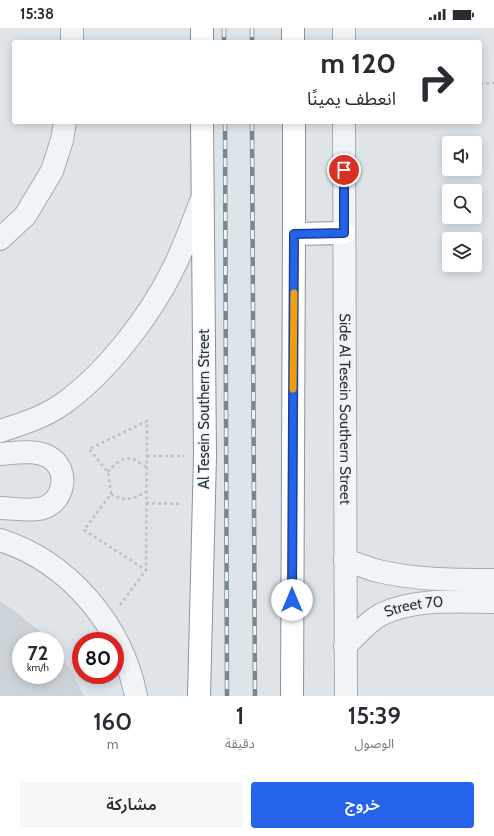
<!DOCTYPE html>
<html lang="ar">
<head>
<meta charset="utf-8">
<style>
	body { margin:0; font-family:Cabin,"Noto Sans Arabic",sans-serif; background:#f7f7f7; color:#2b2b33; direction:rtl; height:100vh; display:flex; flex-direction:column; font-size:15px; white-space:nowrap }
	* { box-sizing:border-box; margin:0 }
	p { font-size:13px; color:#7c7c81 }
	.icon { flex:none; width:22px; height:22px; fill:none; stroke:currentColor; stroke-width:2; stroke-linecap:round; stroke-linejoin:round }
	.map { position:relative; height:668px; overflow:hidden; direction:ltr }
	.drawer { display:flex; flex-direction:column; background:#fff; flex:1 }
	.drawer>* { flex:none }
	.top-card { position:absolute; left:12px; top:12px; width:470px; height:84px; border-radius:4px; box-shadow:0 2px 10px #0003; direction:rtl; background:#fff; color:#2b2b33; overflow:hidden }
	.tools { position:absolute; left:442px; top:108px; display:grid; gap:8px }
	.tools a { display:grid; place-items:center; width:40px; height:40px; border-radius:4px; background:#fff; box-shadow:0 2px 10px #0003; font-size:20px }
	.speed { position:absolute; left:12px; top:604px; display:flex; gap:8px; font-size:20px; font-weight:700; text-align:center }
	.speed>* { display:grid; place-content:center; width:52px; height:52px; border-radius:50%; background:#fff; box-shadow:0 2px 10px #0003; line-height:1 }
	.speed small { font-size:10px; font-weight:400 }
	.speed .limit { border:6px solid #d22; background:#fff; color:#111 }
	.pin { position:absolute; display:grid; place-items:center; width:34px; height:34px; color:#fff; margin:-17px; border:2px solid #fff; border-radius:50%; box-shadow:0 1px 4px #0007 }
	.me { position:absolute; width:44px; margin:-22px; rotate:0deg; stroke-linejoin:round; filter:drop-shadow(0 0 3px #0008) }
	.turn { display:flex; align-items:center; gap:14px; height:84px; padding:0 20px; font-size:18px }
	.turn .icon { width:52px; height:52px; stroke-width:2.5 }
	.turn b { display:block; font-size:28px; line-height:34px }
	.eta { display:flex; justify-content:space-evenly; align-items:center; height:68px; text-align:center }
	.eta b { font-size:24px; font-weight:600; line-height:28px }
	.action { display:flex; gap:8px; margin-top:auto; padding:8px 20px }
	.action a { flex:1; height:46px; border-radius:4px; background:#2563eb; color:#fff; font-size:16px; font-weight:600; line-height:46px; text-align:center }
	.action a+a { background:#f7f7f7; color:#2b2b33 }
	.status { display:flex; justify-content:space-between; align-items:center; height:28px; padding:0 20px; background:#fff; direction:ltr }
	.status svg { height:11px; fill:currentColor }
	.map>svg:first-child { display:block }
</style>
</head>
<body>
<div class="status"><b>15:38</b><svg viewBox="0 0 49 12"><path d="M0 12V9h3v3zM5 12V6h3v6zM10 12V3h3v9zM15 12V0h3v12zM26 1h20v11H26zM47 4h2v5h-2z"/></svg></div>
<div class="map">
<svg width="494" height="668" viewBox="0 0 494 668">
	<rect width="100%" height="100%" fill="#dee4e8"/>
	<path fill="#ccd4da" d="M0,573L12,581L42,605L49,613H21V647H55V621L72,644L84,668H0Z"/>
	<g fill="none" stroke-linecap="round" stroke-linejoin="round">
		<g stroke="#a3acb2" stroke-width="24">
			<g id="minor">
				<path d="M344,0V14"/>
				<path d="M72,14V0"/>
				<path id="s1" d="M344,94L346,668"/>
				<path d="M0,211L25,188L52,143L62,112L65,94"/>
				<path d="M0,403C22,396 45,389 64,375C107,344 151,287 174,239C185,217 193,193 202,171"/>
				<path d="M0,426C15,425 35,421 49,429C70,441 65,473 43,480C30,484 13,480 0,480"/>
				<path d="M0,512C69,534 122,597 136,668"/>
				<path d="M345,532C355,535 365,539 374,542C413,552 454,552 494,552"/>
				<path id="s2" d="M345,618C357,607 368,593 382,586C416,570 458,574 494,574"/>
			</g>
		</g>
		<g stroke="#86959e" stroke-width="24">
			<g id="highway">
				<path d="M202,0V14"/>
				<path d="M293,0V14"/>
				<path d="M294,206L344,205"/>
				<path d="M199,668L205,428L202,94"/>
				<path d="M292,668L294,206V94"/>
			</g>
		</g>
		<g stroke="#bcc2c6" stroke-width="2.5" stroke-dasharray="3 3" stroke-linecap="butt">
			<path d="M480,56L494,55"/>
			<path d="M147,428H184"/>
			<path d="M108,444C114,437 122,428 133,431C137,432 142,437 146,439"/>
			<path d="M111,466C127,474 130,472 146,464"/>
			<path d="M146,475L182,476"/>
			<path d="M120,577L146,542L147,393L89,421L108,444L111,466L84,502L146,542"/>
		</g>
		<use href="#minor" stroke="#f1f4f6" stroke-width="22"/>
		<use href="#highway" stroke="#fff" stroke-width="22"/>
		<g stroke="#788791" stroke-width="4.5">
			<g id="rail">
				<path d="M224,0V14"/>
				<path d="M252,0V14"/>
				<path d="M225,94L227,668"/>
				<path d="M252,94L255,668"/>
			</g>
		</g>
		<use href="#rail" stroke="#eef3f5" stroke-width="3" stroke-dasharray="9" stroke-linecap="butt"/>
	</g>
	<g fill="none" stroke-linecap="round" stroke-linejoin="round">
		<g stroke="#184099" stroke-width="10">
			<path id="route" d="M292,572L294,206L344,205V142"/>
		</g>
		<use href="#route" stroke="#2563eb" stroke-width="7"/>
		<path stroke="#f59e0b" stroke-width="7" d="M293,361L294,265"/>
	</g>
	<g text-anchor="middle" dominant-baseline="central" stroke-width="3" stroke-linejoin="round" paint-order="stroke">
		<g font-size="15" fill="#27353f" stroke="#eef3f5">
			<text transform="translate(204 381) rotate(-90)">Al Tesein Southern Street</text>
			<text stroke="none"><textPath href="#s1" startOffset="287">Side Al Tesein Southern Street</textPath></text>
			<text stroke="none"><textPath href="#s2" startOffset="82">Street 70</textPath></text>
		</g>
	</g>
</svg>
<div class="tools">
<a><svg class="icon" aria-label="sound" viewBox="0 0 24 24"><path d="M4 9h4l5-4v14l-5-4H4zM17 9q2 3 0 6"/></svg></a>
<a><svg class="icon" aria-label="search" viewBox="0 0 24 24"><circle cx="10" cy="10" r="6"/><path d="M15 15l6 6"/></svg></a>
<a><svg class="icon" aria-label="layers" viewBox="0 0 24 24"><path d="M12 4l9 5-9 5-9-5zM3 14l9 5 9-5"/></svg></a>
</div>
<div class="speed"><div>72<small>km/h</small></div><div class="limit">80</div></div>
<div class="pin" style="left:344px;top:142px;background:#d93025"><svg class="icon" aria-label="arrive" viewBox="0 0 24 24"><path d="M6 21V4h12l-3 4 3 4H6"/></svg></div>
<svg class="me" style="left:292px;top:572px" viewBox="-20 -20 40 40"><circle r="19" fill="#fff"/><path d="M0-13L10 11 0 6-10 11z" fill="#2563eb"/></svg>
<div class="top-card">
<div class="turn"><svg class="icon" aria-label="right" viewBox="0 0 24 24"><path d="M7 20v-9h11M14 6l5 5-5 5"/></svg><div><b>120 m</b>انعطف يمينًا</div></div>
</div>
</div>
<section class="drawer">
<div class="eta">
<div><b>15:39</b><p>الوصول</p></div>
<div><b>1</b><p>دقيقة</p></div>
<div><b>160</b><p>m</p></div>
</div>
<div class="action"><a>خروج</a><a>مشاركة</a></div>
</section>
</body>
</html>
